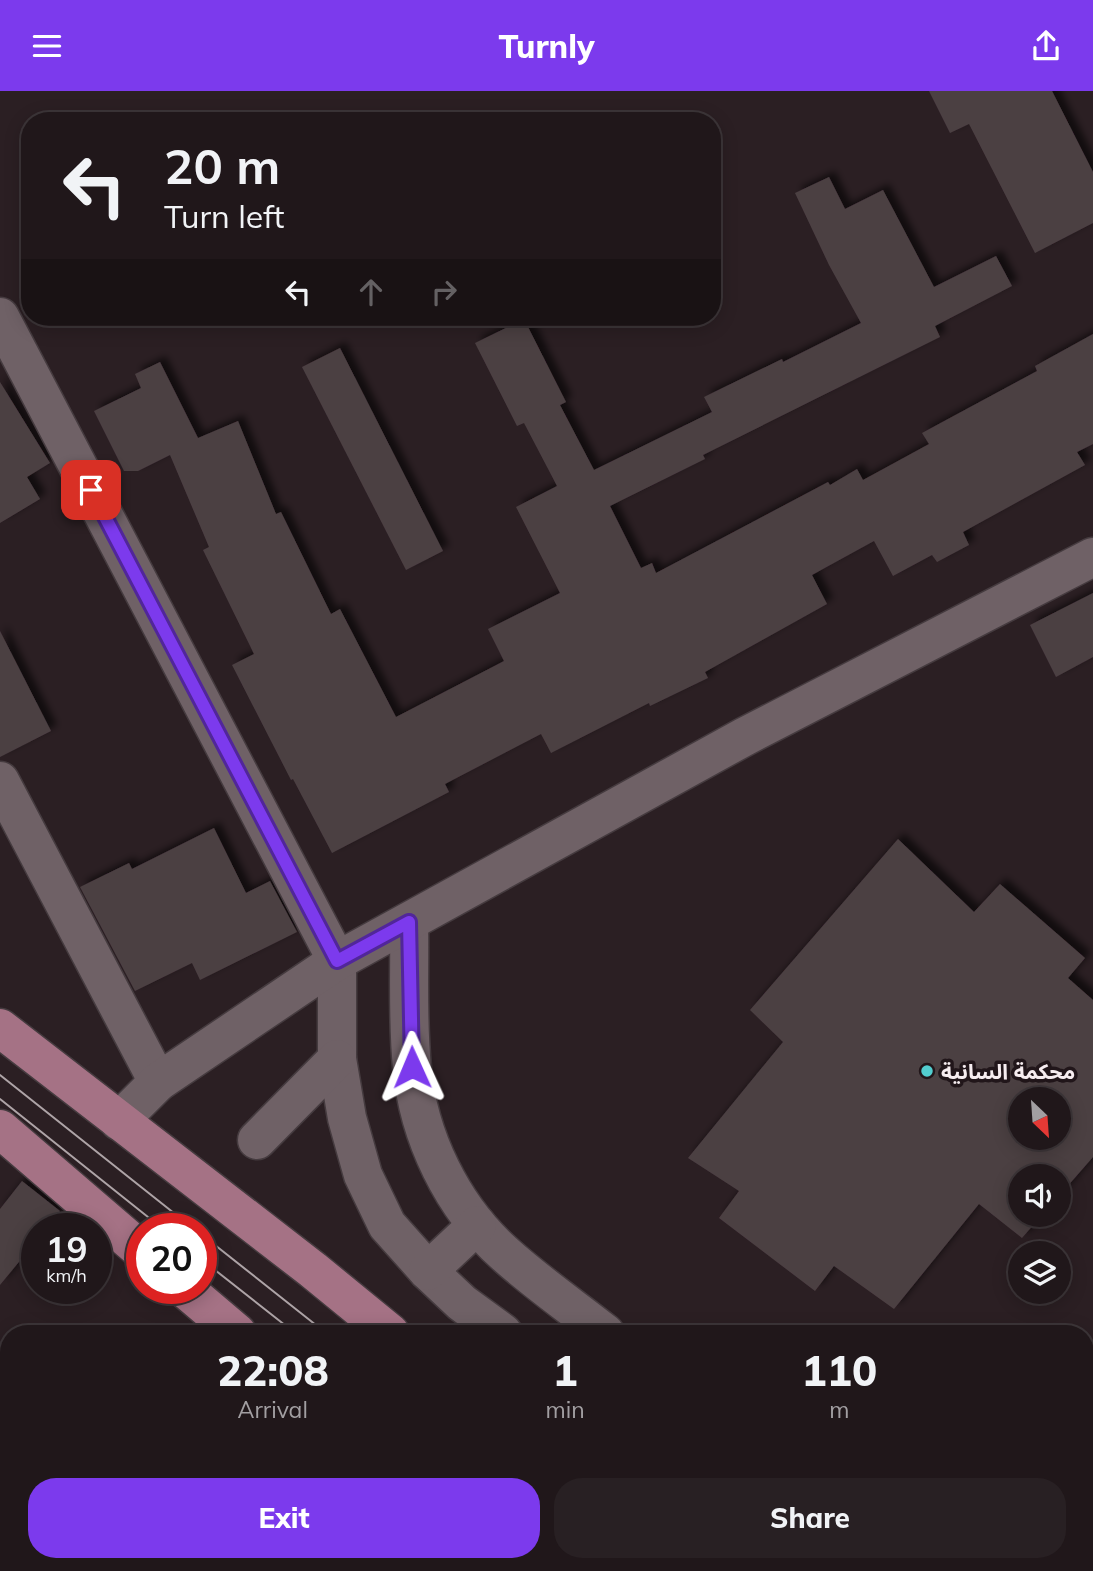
<!DOCTYPE html>
<html lang="en">
<head>
<meta charset="utf-8">
<style>
	body { margin:0; font-family:Mulish,"Noto Sans Arabic",sans-serif; background:#282023; color:#f1f3f6; height:100vh; display:flex; flex-direction:column; font-size:26px; white-space:nowrap }
	* { box-sizing:border-box; margin:0 }
	p { font-size:23px; color:#a29fa2 }
	.icon { flex:none; width:38px; height:38px; fill:none; stroke:currentColor; stroke-width:2; stroke-linecap:round; stroke-linejoin:round }
	.map { position:relative; flex:1; overflow:hidden }
	.sheet { position:absolute; left:0px; top:1234px; width:1094px; height:247px; display:flex; flex-direction:column; background:#20171a; border-radius:28px 28px 0 0; box-shadow:0 4px 18px #0003,0 0 0 2px #3d3639 }
	.sheet>* { flex:none }
	.guide { position:absolute; left:21px; top:21px; width:700px; height:214px; border-radius:28px; box-shadow:0 4px 18px #0003,0 0 0 2px #3d3639; background:#20171a; color:#f1f3f6; overflow:hidden }
	.needle { width:46px; rotate:155deg }
	.fabs { position:absolute; left:1008px; top:996px; display:grid; gap:14px }
	.fabs a { display:grid; place-items:center; width:63px; height:63px; border-radius:50%; background:#20171a; box-shadow:0 4px 18px #0003,0 0 0 2px #3d3639; font-size:35px }
	.speed { position:absolute; left:21px; top:1122px; display:flex; gap:14px; font-size:35px; font-weight:700; text-align:center }
	.speed>* { display:grid; place-content:center; width:91px; height:91px; border-radius:50%; background:#20171a; box-shadow:0 4px 18px #0003,0 0 0 2px #3d3639; line-height:1 }
	.speed small { font-size:18px; font-weight:400 }
	.speed .limit { border:10px solid #d22; background:#fff; color:#111 }
	.pin { position:absolute; display:grid; place-items:center; width:60px; height:60px; color:#fff; margin:-30px; border-radius:14px; box-shadow:0 4px 10px #0006 }
	.me { position:absolute; width:77px; margin:-38px; rotate:359deg; stroke-linejoin:round; filter:drop-shadow(0 0 5px #0008) }
	.turn { display:flex; align-items:center; gap:24px; height:147px; padding:0 28px; font-size:32px }
	.turn .icon { width:91px; height:91px; stroke-width:2.5 }
	.turn b { display:block; font-size:49px; line-height:60px }
	.lanes { display:flex; align-items:center; height:66px; padding:0 28px; background:#0003; justify-content:center; gap:35px; direction:ltr }
	.lanes .off { opacity:.35 }
	.eta { display:flex; justify-content:space-evenly; align-items:center; height:119px; text-align:center }
	.eta b { font-size:42px; font-weight:800; line-height:49px }
	.primary-button { display:flex; gap:14px; margin-top:auto; padding:14px 28px }
	.primary-button a { flex:1; height:80px; border-radius:28px; background:#7c3aed; color:#fff; font-size:28px; font-weight:800; line-height:80px; text-align:center }
	.primary-button a+a { background:#282023; color:#f1f3f6 }
	header { display:flex; justify-content:space-between; align-items:center; height:91px; padding:0 28px; background:#7c3aed; color:#fff; font-size:32px; font-weight:800 }
	.map>svg:first-child { display:block }
</style>
</head>
<body>
<header><svg class="icon" aria-label="menu" viewBox="0 0 24 24"><path d="M4 6h16M4 12h16M4 18h16"/></svg>Turnly<svg class="icon" aria-label="share" viewBox="0 0 24 24"><path d="M12 15V3M7 8l5-5 5 5M5 13v7h14v-7"/></svg></header>
<div class="map">
<svg width="1093" height="1480" viewBox="0 0 1093 1480">
	<defs>
		<filter id="shadow"><feDropShadow dx="6" dy="-6" stdDeviation="3.5" flood-color="#0009"/></filter>
	</defs>
	<rect width="100%" height="100%" fill="#2b1f23"/>
	<g fill="#4c3f43" fill-rule="evenodd" filter="url(#shadow)">
		<path d="M929,0H1052L1093,81V132L1035,162L969,33L950,42Z"/>
		<path d="M829,86L845,118L883,99L934,196L996,165L1012,195L935,235L940,246L703,364L705,368L610,415L641,477L652,472L656,482L828,391L830,394L857,378L863,389L929,353L922,342L1037,280L1035,275L1093,243V353L1077,361L1085,374L963,441L969,454L937,471L932,464L893,485L874,450L812,484L827,513L705,581L708,587L650,615L649,612L551,662L541,643L445,693L449,701L332,762L293,688L291,689L232,574L254,563L203,459L209,456L170,364L138,380H124L94,320L141,297L135,283L160,271L198,347L238,330L276,423L281,421L331,523L340,518L396,626L504,570L488,538L560,502L516,416L557,395L524,332L517,335L475,252L524,228L566,311L560,314L594,379L712,321L704,306L782,268L783,271L861,232L829,174L795,102Z"/>
		<path d="M340,257L443,460L406,479L302,276Z"/>
		<path d="M0,291L50,372L27,386L40,408L0,432Z"/>
		<path d="M1093,502V566L1056,586L1030,534Z"/>
		<path d="M0,540L51,640L0,666Z"/>
		<path d="M214,737L246,802L270,790L297,841L200,889L192,872L135,900L80,796L129,772L132,778Z"/>
		<path d="M898,748L974,821L1000,793L1085,867L1068,887L1093,909V1066L1059,1105V1085H1020V1124H1042L1022,1147L979,1113L894,1218L834,1175L815,1200L719,1127L739,1100L688,1067L783,951L750,919ZM1020,1008H1059V1046H1020Z"/>
		<path d="M22,1090L60,1120L46,1138H37V1149L0,1194V1118Z"/>
	</g>
	<g fill="none" stroke-linecap="round" stroke-linejoin="round">
		<g stroke="#453b3f" stroke-width="41">
			<g id="minor">
				<path d="M0,226L337,870V968L347,1027L363,1084L387,1134L428,1180L462,1212L503,1242"/>
				<path d="M0,690L158,991"/>
				<path d="M409,831C410,879 407,928 412,976C418,1045 452,1116 505,1163C536,1191 572,1216 605,1242"/>
				<path d="M119,1030L158,991L337,870L744,646L1093,466"/>
				<path d="M257,1049L337,968"/>
				<path d="M428,1180L477,1134"/>
				<path d="M380,1472L391,1480"/>
				<path d="M802,1472L812,1480"/>
				<path d="M40,1480L47,1472"/>
			</g>
		</g>
		<g stroke="#453b3f" stroke-width="41">
			<g id="major">
				<path d="M0,937L313,1179L390,1242"/>
				<path d="M0,1038L142,1160"/>
				<path d="M184,1197L237,1242"/>
				<path d="M528,1472L539,1480"/>
				<path d="M669,1472L679,1480"/>
			</g>
		</g>
		<use href="#minor" stroke="#6f6166" stroke-width="38"/>
		<use href="#major" stroke="#a57285" stroke-width="38"/>
		<g stroke="#aea4a7" stroke-width="2">
			<path d="M0,984L194,1138"/>
			<path d="M0,1008L163,1138"/>
			<path d="M201,1143L326,1242"/>
			<path d="M201,1168L295,1242"/>
			<path d="M583,1472L594,1480"/>
			<path d="M615,1472L626,1480"/>
		</g>
	</g>
	<g fill="none" stroke-linecap="round" stroke-linejoin="round">
		<g stroke="#51269a" stroke-width="18">
			<path id="route" d="M91,399L337,870L409,831L412,976"/>
		</g>
		<use href="#route" stroke="#7c3aed" stroke-width="12"/>
	</g>
	<circle fill="#52cdcf" stroke="#21161a" stroke-width="2.5" cx="927" cy="980" r="7"/>
	<g text-anchor="middle" dominant-baseline="central" stroke-width="7" stroke-linejoin="round" paint-order="stroke">
		<g font-size="21" font-weight="bold" fill="#f6edf0" stroke="#21161a" text-anchor="start">
			<text x="941" y="980">محكمة السانية</text>
		</g>
	</g>
</svg>
<div class="fabs">
<a><svg class="needle" viewBox="-14 -14 28 28"><path d="M0-13l5 13h-10z" fill="#e53935"/><path d="M0 13l5-13h-10z" fill="#a29fa2"/></svg></a>
<a><svg class="icon" aria-label="sound" viewBox="0 0 24 24"><path d="M4 9h4l5-4v14l-5-4H4zM17 9q2 3 0 6"/></svg></a>
<a><svg class="icon" aria-label="layers" viewBox="0 0 24 24"><path d="M12 4l9 5-9 5-9-5zM3 14l9 5 9-5"/></svg></a>
</div>
<div class="speed"><div>19<small>km/h</small></div><div class="limit">20</div></div>
<div class="pin" style="left:91px;top:399px;background:#d93025"><svg class="icon" aria-label="arrive" viewBox="0 0 24 24"><path d="M6 21V4h12l-3 4 3 4H6"/></svg></div>
<svg class="me" style="left:412px;top:976px" viewBox="-20 -20 40 40"><path d="M0-17L14 15 0 8-14 15z" fill="#7c3aed" stroke="#fff" stroke-width="4"/></svg>
<div class="guide">
<div class="turn"><svg class="icon" aria-label="left" viewBox="0 0 24 24"><path d="M17 20v-9H6M10 6l-5 5 5 5"/></svg><div><b>20 m</b>Turn left</div></div>
<div class="lanes"><svg class="icon" aria-label="left" viewBox="0 0 24 24"><path d="M17 20v-9H6M10 6l-5 5 5 5"/></svg><svg class="icon off" aria-label="ahead" viewBox="0 0 24 24"><path d="M12 20V5M6 11l6-6 6 6"/></svg><svg class="icon off" aria-label="right" viewBox="0 0 24 24"><path d="M7 20v-9h11M14 6l5 5-5 5"/></svg></div>
</div>
<section class="sheet">
<div class="eta">
<div><b>22:08</b><p>Arrival</p></div>
<div><b>1</b><p>min</p></div>
<div><b>110</b><p>m</p></div>
</div>
<div class="primary-button"><a>Exit</a><a>Share</a></div>
</section>
</div>
</body>
</html>
